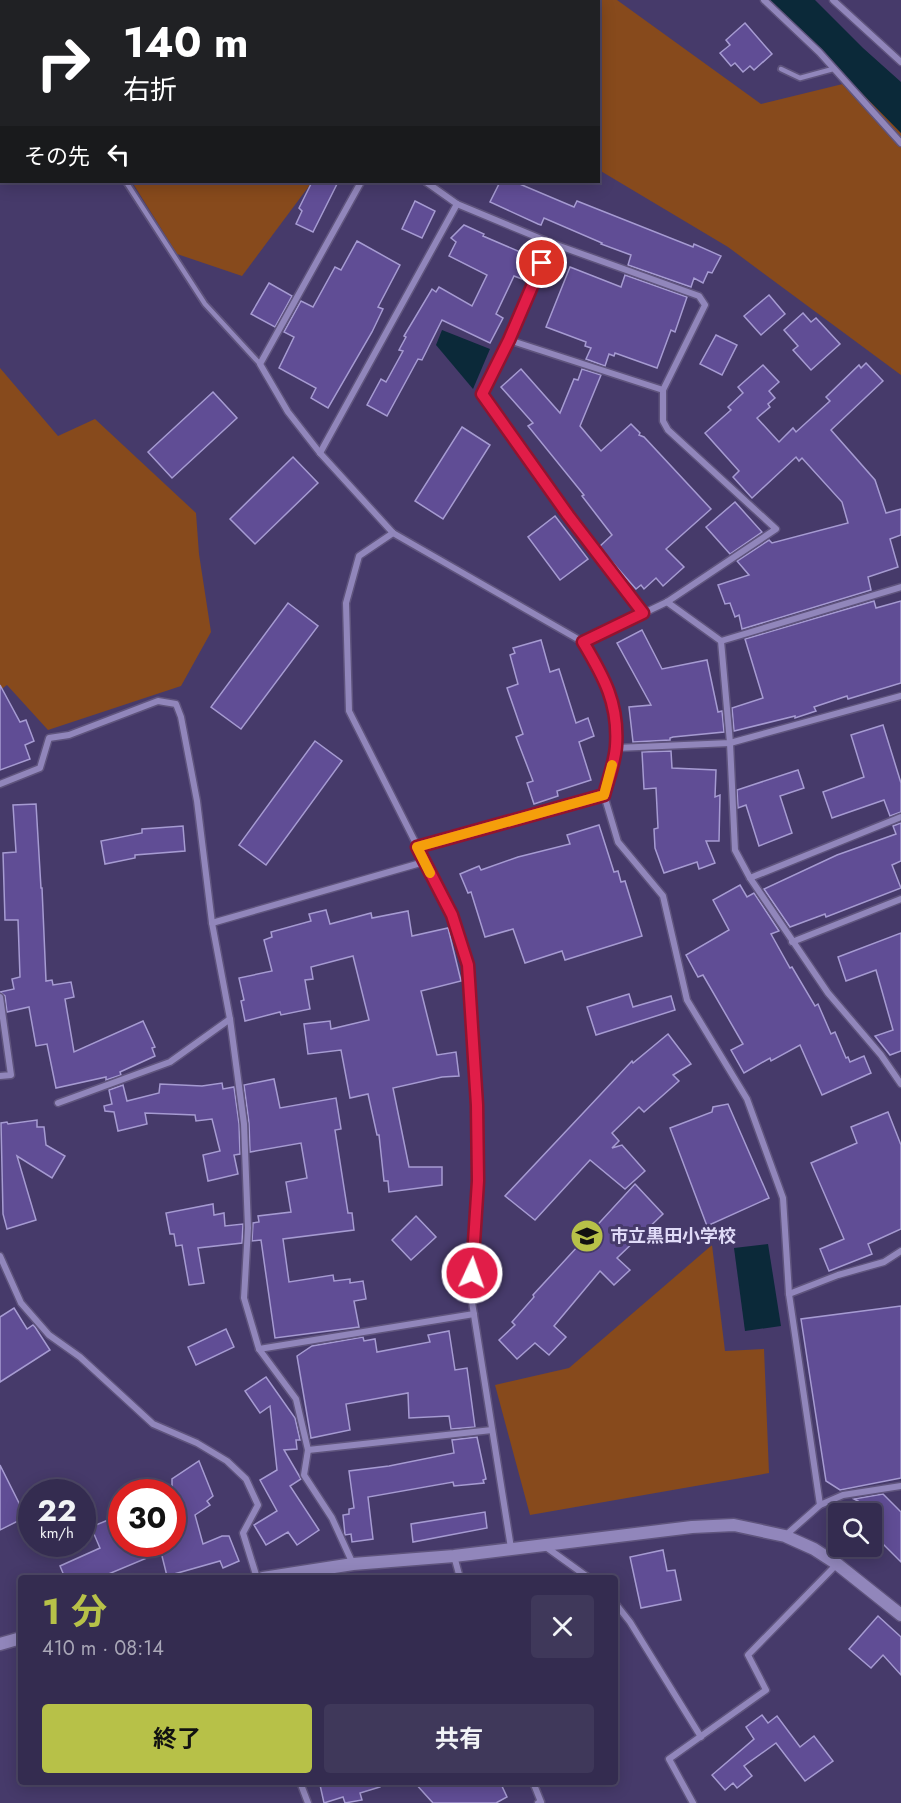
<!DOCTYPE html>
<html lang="ja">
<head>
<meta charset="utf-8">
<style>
	body { margin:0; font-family:Jost,"Noto Sans JP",sans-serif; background:#3f385a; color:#f1f3f6; height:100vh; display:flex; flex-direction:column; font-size:22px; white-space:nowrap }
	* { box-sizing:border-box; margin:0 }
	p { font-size:20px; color:#a9a7b7 }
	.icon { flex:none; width:33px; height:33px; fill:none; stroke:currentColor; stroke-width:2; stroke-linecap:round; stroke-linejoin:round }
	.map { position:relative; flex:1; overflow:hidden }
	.sheet { position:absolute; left:18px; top:1575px; width:600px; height:210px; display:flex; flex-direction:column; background:#342c50; border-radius:6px; box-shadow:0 3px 15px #0003,0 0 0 2px #4e4867 }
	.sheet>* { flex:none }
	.hud { position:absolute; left:0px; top:0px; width:600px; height:183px; box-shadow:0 3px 15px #0003,0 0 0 2px #4e4867; background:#202124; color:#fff; overflow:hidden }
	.fabs { position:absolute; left:828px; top:1503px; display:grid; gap:12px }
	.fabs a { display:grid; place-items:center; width:54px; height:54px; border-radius:6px; background:#342c50; box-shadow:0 3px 15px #0003,0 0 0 2px #4e4867; font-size:30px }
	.speed { position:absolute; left:18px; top:1479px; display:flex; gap:12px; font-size:30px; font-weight:700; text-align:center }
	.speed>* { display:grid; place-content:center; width:78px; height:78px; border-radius:50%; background:#342c50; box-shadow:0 3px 15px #0003,0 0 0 2px #4e4867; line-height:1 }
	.speed small { font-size:15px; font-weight:400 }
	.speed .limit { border:9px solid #d22; background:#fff; color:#111 }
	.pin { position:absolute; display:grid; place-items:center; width:51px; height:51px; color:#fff; margin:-26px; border:3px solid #fff; border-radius:50%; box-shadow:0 2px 6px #0007 }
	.me { position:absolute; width:66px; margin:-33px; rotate:3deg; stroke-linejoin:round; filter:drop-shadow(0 0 4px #0008) }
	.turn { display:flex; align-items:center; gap:21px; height:126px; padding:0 24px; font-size:27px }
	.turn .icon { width:78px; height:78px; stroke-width:2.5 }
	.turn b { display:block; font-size:42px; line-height:51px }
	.then { display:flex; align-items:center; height:57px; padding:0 24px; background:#0003; gap:12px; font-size:22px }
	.round { display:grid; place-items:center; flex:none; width:63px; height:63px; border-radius:6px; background:#3f385a }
	.summary { display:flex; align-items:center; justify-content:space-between; height:102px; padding:0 24px }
	h1 { font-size:36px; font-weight:700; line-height:45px; color:#b7c148 }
	.button { display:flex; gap:12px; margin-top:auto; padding:12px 24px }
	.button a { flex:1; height:69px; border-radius:6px; background:#b7c148; color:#111; font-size:24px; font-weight:700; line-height:69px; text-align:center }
	.button a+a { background:#3f385a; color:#f1f3f6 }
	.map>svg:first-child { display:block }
</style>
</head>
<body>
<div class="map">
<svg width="901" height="1803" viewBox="0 0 901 1803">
	<rect width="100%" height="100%" fill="#463a6a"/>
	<g fill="#874a1c">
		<path d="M23,0H617L761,104L855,81L901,133V375L728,247L599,170L598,2Z"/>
		<path d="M132,182H312L242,276L177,254Z"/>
		<path d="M0,368L58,436L95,419L196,513L199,554L211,632L181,686L48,730L7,685L0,690Z"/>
		<path d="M712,1245L725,1351L764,1349L769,1473L530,1515L495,1385L569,1368Z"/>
	</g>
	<g fill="#0b2939">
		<path d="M770,0H815L863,48L901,82V133Z"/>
		<path d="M442,330L490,349L473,389L436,345Z"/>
		<path d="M768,1244L781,1326L745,1331L734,1248Z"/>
	</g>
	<g fill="#604d95" stroke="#a69bd2" stroke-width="1.5">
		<path d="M745,23L772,54L754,70L750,66L743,72L735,63L731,66L720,53L730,45L726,40Z"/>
		<path d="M312,182H338L313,232L296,224L302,211L299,208Z"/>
		<path d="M500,182H515L574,207L577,201L693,247L694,244L721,256L712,273L708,272L703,283L694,278L691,287L628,265L631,255L601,244L602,243L544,218L541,225L538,224L490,202Z"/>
		<path d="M415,201L435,211L422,238L402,229Z"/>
		<path d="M464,225L484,234L483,236L532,257L522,279L514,276L496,314L503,318L490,343L442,320L422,360L418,359L387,416L367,405L381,379L386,382L403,351L399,350L406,337L404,336L432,289L436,292L439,287L472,306L487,275L449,256L456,242L451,238Z"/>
		<path d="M357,241L400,265L378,307L383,309L372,332L328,408L311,398L316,388L279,368L294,337L284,332L301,301L313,307L335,267L341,270Z"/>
		<path d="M570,267L621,287L625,275L687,297L675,332L671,330L657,368L615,353L614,356L609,354L605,366L586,359L591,348L585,346L586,342L546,327Z"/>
		<path d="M269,283L292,296L275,327L251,314Z"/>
		<path d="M769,295L785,314L761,335L744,316Z"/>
		<path d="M803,313L811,322L816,318L840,344L811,370L793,350L798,346L784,330Z"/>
		<path d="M716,335L737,345L722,375L700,364Z"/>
		<path d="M866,363L883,381L831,430L875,480L886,513L901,509V535L890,539L898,567L868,577L871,590L742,629L739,615L735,617L730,603L725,604L718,585L749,575L737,561L769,540L772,543L848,523L842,502L802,458L799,461L796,457L752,498L733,477L739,471L705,433L731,410L728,407L743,393L738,387L763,365L779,382L769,391L775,398L768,404L770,407L757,418L779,442L793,428L796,432L830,401L826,397L859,365L861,368Z"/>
		<path d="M521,369L560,413L574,379L578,380L582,369L601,375L580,426L601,451L631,424L640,433L639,435L644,437L711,509L666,549L684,567L663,586L656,578L644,589L641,585L636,589L599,547L612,535L582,496L584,495L528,426L533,423L501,387Z"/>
		<path d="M213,392L237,418L172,478L148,452Z"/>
		<path d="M462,427L490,445L443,519L415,501Z"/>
		<path d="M293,457L318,483L255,544L230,519Z"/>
		<path d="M735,502L762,532L730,554L706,527Z"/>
		<path d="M555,516L588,559L560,580L528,537Z"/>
		<path d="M874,601L876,608L901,601V683L848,699L847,696L814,707L816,711L795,718V716L734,731L732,708L763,698L745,639Z"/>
		<path d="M288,603L318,626L241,729L211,707Z"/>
		<path d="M642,630L662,669L707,660L718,712L722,711L724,732L673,737L670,738V740L633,742L629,707L651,705L617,643Z"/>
		<path d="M541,640L550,672L559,669L576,723L588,718L594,736L579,742L591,780L557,791L558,796L534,804L527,783L533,781L516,737L523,734L507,688L518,684L510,655L515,653L513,648Z"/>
		<path d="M0,685L20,722L26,720L34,741L25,745L30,759L0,770Z"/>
		<path d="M883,725L901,783V812L890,816L884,800L832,818L823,792L864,777L851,735Z"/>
		<path d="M315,741L342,761L266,865L239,845Z"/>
		<path d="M671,751L672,768L716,770L715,797L720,795L719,841H706L715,863L699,869L697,862L664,873L655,848L654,829L658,828L656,788L644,789L642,752Z"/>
		<path d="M798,770L804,788L780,796L792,833L759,846L746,805L738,808L737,790Z"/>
		<path d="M36,804L41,888H42L46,981L52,980L53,985L71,982L74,997L65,999L74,1052L143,1021L155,1047L152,1048L155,1056L120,1072L121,1075L106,1080V1077L56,1088L47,1044L36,1046L29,1007L7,1012L5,996L0,992L14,989L12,979L20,977L18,920H5L3,853L16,852L13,805Z"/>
		<path d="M901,823V861L892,865L901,888L826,917L825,914L790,927L764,889L837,855L896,834L893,826Z"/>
		<path d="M599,825L614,872L618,871L621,882L625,881L642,936L565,960L562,951L525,963L513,929L485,937L471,892L468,893L460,874L479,866L481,870L518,857L570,844L567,835Z"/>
		<path d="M183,826L185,851L135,855V858L105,864L101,841L142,833V829Z"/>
		<path d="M740,885L747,897L754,893L779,931L771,934L790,968L792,967L815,1006L818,1004L831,1034L835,1032L846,1058L848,1057L850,1062L864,1056L871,1073L822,1095L800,1045L771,1061L770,1058L744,1073L731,1050L743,1044L703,975L698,977L686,955L729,930L713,900Z"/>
		<path d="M326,910L330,924L371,913L372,918L408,911L412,936L448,928L461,981L421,991L437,1055L456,1052L459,1076L442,1077L393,1088L409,1167H442V1185L389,1192L388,1181H384L379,1135H377L368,1094L350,1098L341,1050L308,1054L304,1024L330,1021L331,1029L369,1020L353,956L311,967L313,979L305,980L310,1009L281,1015L280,1012L245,1021L241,1001L244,1000L239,978L272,971L264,940L272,937L271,932L311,921L309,914Z"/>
		<path d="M901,933V1051L890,1055L875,1036L893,1030L876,970L846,981L838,957Z"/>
		<path d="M629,994L633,1007L671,996L675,1010L596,1035L587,1007Z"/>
		<path d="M668,1034L691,1064L673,1075L679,1081L644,1112L639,1107L612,1133L619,1141L612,1148L622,1145L645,1171L625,1189L590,1160L535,1220L505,1196L632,1061L633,1063Z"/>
		<path d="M274,1079L280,1108L336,1098L341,1129L335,1130L348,1213H352L354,1230L283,1239L289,1282L333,1275L334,1281L350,1279V1283L363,1281L366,1299L354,1301L359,1327L275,1338L261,1240L252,1241L253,1223L259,1222L258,1216L291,1212L286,1182L307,1178L301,1143L250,1152L249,1123L244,1085Z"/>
		<path d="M222,1083L223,1089L234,1087L239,1124L240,1154L234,1155L238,1174L208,1181L203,1155L220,1151L212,1119L196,1121L195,1115L145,1113L147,1124L118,1131L114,1112L105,1111L104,1106L112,1104L109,1090L123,1085L127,1101L159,1093L160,1084L202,1086Z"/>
		<path d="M728,1104L769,1198L707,1226L670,1128L712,1112L713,1107Z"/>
		<path d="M888,1112L901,1145V1229L868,1244L872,1254L829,1271L820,1249L844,1239L811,1163L857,1143L851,1127Z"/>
		<path d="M37,1120V1127H44L46,1145L65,1156L52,1178L17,1156L36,1220L7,1229L3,1214L1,1123L7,1122L8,1124Z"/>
		<path d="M635,1184L663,1214L617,1258L630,1270L614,1285L600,1271L554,1326L566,1337L549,1355L535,1343L517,1359L499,1340L515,1325L512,1322L534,1297L533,1295Z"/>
		<path d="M213,1204L214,1215L224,1213L225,1226L243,1224L242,1243L198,1248L204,1283L189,1285L182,1245L176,1246L174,1234H170L166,1213Z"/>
		<path d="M416,1216L436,1237L411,1260L392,1240Z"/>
		<path d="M901,1306V1478L840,1490L826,1481L801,1319Z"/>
		<path d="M14,1308L27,1329L33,1325L35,1327L50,1350L0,1382V1317Z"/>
		<path d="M226,1329L234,1347L196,1365L188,1347Z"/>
		<path d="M449,1331L455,1370L467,1368L475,1427L451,1429L449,1416L409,1418L408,1393L346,1404L350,1430L311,1438L297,1356L312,1346L363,1337L364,1341L375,1339L377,1352L430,1342L428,1335Z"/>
		<path d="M266,1377L295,1418L300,1440H296L297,1449L284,1450L301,1479L290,1486L319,1530L297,1545L288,1532L266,1545L254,1525L277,1511L260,1480L277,1470L270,1406L260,1413L245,1391Z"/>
		<path d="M477,1437L486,1479L483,1480L484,1483L454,1486L453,1482L368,1497L373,1539L352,1542L351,1534L345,1535L343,1515L349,1514V1509L354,1508L349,1471L389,1466L454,1453L452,1440Z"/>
		<path d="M199,1461L213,1496L207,1501L210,1505L195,1515L203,1544L222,1536H229L239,1561L223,1568L220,1561L167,1576L161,1552L99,1578H65L60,1566L100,1548L91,1527L118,1516L122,1526V1544H172V1479Z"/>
		<path d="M0,1465L26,1517L0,1530Z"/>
		<path d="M883,1494L901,1512V1562L872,1533V1514H846L858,1501L854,1499Z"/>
		<path d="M485,1512L487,1528L413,1542L411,1524Z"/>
		<path d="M663,1550L667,1571L675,1570L681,1600L641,1608L630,1557Z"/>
		<path d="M878,1616L901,1637V1675L883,1655L871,1668L849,1649Z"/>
		<path d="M762,1715L768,1723L777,1716L800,1747L814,1736L833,1761L805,1781L776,1743L744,1766L752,1776L737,1788L733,1783L725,1790L712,1775L754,1739L746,1727Z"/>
		<path d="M329,1782H379L380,1787L360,1793L362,1800L345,1803L343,1797L324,1803L320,1785Z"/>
		<path d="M414,1782H500L507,1797L496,1803H433Z"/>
	</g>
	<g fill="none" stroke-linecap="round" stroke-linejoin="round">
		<g stroke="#5f547d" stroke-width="8">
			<g id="lane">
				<path d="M9,0L10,2"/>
				<path d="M781,69L800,78L833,69"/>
				<path d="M126,182L205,304L260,364"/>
			</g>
		</g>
		<g stroke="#5f547d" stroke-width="9">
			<g id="street">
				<path d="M764,0L819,52L901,143"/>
				<path d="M833,0L901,62"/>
				<path d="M361,182L260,364L288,412L320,453L393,533L583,642L604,677L616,711V748L604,795L618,842L663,896L687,1000L747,1099L783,1198L789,1294L820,1505"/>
				<path d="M426,182L457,204L551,243L509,340L482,394L568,515L643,613"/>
				<path d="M551,243L699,296L705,305L663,390V421L668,430L776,529L667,602L583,642"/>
				<path d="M509,340L663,390"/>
				<path d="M320,453L457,204"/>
				<path d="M393,533L359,556L346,603L349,711L452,915L468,965L477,1105L478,1181L471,1296L511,1548"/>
				<path d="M667,602L721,641L730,743L735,850L750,878L828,993L881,1055L901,1084"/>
				<path d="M721,641L901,587"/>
				<path d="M616,748L730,743L901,696"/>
				<path d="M0,784L40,768L49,738L69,735L158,701L176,704L181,717L197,801L212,923L230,1019L244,1124L248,1228L244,1298L259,1349L296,1399L308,1450L304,1475L332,1518L353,1564"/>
				<path d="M417,847L604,795"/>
				<path d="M750,878L901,817"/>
				<path d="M212,923L424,862"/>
				<path d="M792,942L901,899"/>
				<path d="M0,997L11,1075L0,1076"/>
				<path d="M58,1103L170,1062L230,1019"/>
				<path d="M0,1256L21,1303L49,1335L80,1357L153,1424L197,1443L227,1461L246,1479L258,1505L243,1533L257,1578"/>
				<path d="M789,1294L838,1275L884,1262L901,1251"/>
				<path d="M259,1349L474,1314"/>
				<path d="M308,1450L492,1430"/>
				<path d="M786,1535L820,1505L843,1495L901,1486"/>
				<path d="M546,1547L589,1578"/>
				<path d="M454,1556L460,1578"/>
				<path d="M615,1603L630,1622L701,1737"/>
				<path d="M300,1782L308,1803"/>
				<path d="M533,1782L541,1802L538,1803"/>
				<path d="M693,1803L669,1759L766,1690L748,1655L837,1564"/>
			</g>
		</g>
		<g stroke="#5f547d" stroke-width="15">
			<g id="secondary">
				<path d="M263,1578L353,1564L454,1556L692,1527L734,1525L785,1536L814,1549L837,1564L901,1615"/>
				<path d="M0,1644L21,1638"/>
			</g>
		</g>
		<use href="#lane" stroke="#9186bb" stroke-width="4.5"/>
		<use href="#street" stroke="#9186bb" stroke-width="6"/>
		<use href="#secondary" stroke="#9186bb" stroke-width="12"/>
	</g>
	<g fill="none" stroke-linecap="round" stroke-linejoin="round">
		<g stroke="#92132f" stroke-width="15">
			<path id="route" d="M472,1273L478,1181L477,1105L468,965L452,915L417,847L604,795C608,780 615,762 616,746C619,704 604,677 583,642L643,613L568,515L482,394L509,340L542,263"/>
		</g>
		<use href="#route" stroke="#e11d48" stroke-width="10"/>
		<path stroke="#f59e0b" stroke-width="10" d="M430,873L417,847L604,795L612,765"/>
	</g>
	<defs>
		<g id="school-disc" transform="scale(1.725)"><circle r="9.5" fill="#b7c148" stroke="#463a6a"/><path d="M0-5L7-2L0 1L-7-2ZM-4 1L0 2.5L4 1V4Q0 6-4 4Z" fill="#111"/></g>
	</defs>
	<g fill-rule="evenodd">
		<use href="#school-disc" x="587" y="1236"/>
	</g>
	<g text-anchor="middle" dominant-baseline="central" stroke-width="6" stroke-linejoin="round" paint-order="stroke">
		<g font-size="18" font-weight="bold" fill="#dfdaf7" stroke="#463a6a" text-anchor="start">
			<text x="610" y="1236">市立黒田小学校</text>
		</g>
	</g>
</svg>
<div class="fabs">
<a><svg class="icon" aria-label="search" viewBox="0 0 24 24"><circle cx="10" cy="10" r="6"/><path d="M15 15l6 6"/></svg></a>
</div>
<div class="speed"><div>22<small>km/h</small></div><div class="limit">30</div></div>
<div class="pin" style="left:542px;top:263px;background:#d93025"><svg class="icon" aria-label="arrive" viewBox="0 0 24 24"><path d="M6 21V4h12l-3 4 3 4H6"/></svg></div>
<svg class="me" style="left:472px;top:1273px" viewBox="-20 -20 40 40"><circle r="17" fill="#e11d48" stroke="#fff" stroke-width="3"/><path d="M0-11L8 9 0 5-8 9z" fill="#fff"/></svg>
<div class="hud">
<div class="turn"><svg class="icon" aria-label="right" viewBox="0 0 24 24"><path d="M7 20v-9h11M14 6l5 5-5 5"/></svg><div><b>140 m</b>右折</div></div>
<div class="then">その先<svg class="icon" aria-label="left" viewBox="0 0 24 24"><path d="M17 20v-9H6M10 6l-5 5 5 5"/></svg></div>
</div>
<section class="sheet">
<div class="summary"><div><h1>1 分</h1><p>410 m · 08:14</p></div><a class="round"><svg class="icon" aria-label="close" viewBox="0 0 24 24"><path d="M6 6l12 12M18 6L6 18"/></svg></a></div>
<div class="button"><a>終了</a><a>共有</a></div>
</section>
</div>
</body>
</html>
